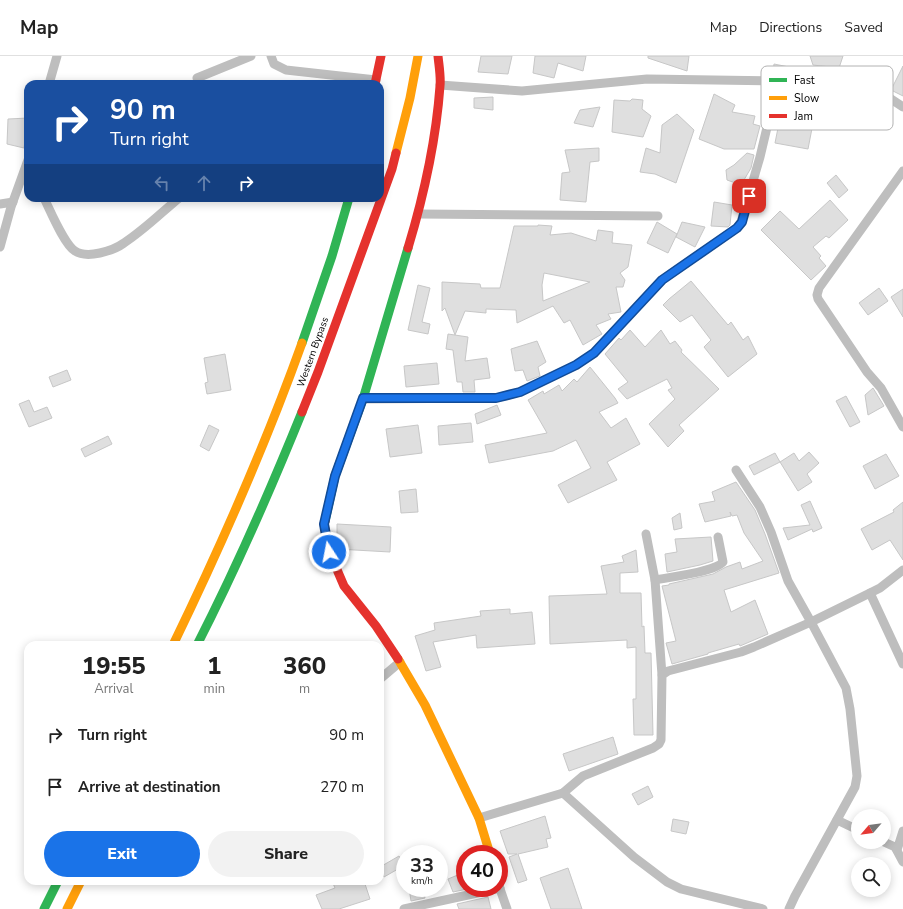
<!DOCTYPE html>
<html lang="en">
<head>
<meta charset="utf-8">
<style>
	body { margin:0; font-family:"Nunito Sans",sans-serif; background:#f2f2f2; color:#222; height:100vh; display:flex; flex-direction:column; font-size:15px; white-space:nowrap }
	* { box-sizing:border-box; margin:0 }
	p { font-size:13px; color:#767676 }
	.icon { flex:none; width:22px; height:22px; fill:none; stroke:currentColor; stroke-width:2; stroke-linecap:round; stroke-linejoin:round }
	.map { position:relative; flex:1; overflow:hidden }
	.panel { position:absolute; left:24px; top:585px; width:360px; height:244px; display:flex; flex-direction:column; background:#fff; border-radius:12px; box-shadow:0 2px 10px #0003 }
	.panel>* { flex:none }
	.guide { position:absolute; left:24px; top:24px; width:360px; height:122px; border-radius:12px; box-shadow:0 2px 10px #0003; background:#1a4fa0; color:#fff; overflow:hidden }
	.needle { width:26px; rotate:242deg }
	.tools { position:absolute; left:851px; top:753px; display:grid; gap:8px }
	.tools a { display:grid; place-items:center; width:40px; height:40px; border-radius:50%; background:#fff; box-shadow:0 2px 10px #0003; font-size:20px }
	.speed { position:absolute; left:396px; top:789px; display:flex; gap:8px; font-size:20px; font-weight:700; text-align:center }
	.speed>* { display:grid; place-content:center; width:52px; height:52px; border-radius:50%; background:#fff; box-shadow:0 2px 10px #0003; line-height:1 }
	.speed small { font-size:10px; font-weight:400 }
	.speed .limit { border:6px solid #d22; background:#fff; color:#111 }
	.pin { position:absolute; display:grid; place-items:center; width:34px; height:34px; color:#fff; margin:-17px; border-radius:8px; box-shadow:0 2px 6px #0006 }
	.me { position:absolute; width:44px; margin:-22px; rotate:349deg; stroke-linejoin:round; filter:drop-shadow(0 0 3px #0008) }
	.turn { display:flex; align-items:center; gap:14px; height:84px; padding:0 20px; font-size:18px }
	.turn .icon { width:52px; height:52px; stroke-width:2.5 }
	.turn b { display:block; font-size:28px; line-height:34px }
	.lanes { display:flex; align-items:center; height:38px; padding:0 20px; background:#0003; justify-content:center; gap:20px; direction:ltr }
	.lanes .off { opacity:.35 }
	.eta { display:flex; justify-content:space-evenly; align-items:center; height:68px; text-align:center }
	.eta b { font-size:24px; font-weight:800; line-height:28px }
	.button { display:flex; gap:8px; margin-top:auto; padding:8px 20px }
	.button a { flex:1; height:46px; border-radius:24px; background:#1a73e8; color:#fff; font-size:16px; font-weight:800; line-height:46px; text-align:center }
	.button a+a { background:#f2f2f2; color:#222 }
	ul { padding:0; list-style:none }
	li { display:flex; align-items:center; gap:12px; height:52px; padding:0 20px }
	li div { flex:1 }
	li b { display:block; font-size:15px }
	li em { font-style:normal }
	header { display:flex; align-items:center; gap:24px; box-sizing:border-box; height:56px; padding:0 20px; background:#fff; border-bottom:1px solid #e0e0e0 }
	header strong { font-size:19px }
	nav { display:flex; gap:22px; margin-inline-start:auto; font-size:14px }
	.map>svg:first-child { display:block }
</style>
</head>
<body>
<header>
<strong>Map</strong>
<nav><a>Map</a><a>Directions</a><a>Saved</a></nav>
</header>
<div class="map">
<svg width="903" height="853" viewBox="0 0 903 853">
	<rect width="100%" height="100%" fill="#fff"/>
	<g fill="#dfdfdf" stroke="#c7c7c7" fill-rule="evenodd">
		<path d="M481,0H512L508,18L478,16Z"/>
		<path d="M535,0H586L583,15L558,7L554,22L533,17Z"/>
		<path d="M648,0H689L687,15L648,2Z"/>
		<path d="M810,0H843L839,12L813,9Z"/>
		<path d="M774,8L789,11L788,20L773,17Z"/>
		<path d="M903,10V40L891,34Z"/>
		<path d="M714,38L735,49L732,56L755,60L753,68L760,70L754,93H724L699,83Z"/>
		<path d="M785,38L819,41L816,63L814,62L808,93L775,87L779,67L782,68Z"/>
		<path d="M493,41V54L474,52V42Z"/>
		<path d="M632,43L643,44L642,53L651,60L643,81L612,76L614,44L630,45Z"/>
		<path d="M600,51L593,71L574,67L580,54Z"/>
		<path d="M677,58L694,74L676,127L655,118L640,116L646,92L660,97L662,69Z"/>
		<path d="M28,62L24,92L7,88L8,63Z"/>
		<path d="M599,92V105L590,106L586,146L560,144L562,117L570,116L565,94Z"/>
		<path d="M747,97L754,99L751,112L741,129L727,124L726,114L734,109Z"/>
		<path d="M836,119L848,134L839,142L827,127Z"/>
		<path d="M830,144L848,164L829,182L826,180L813,191L821,200L819,202L826,210L811,224L761,174L780,155L799,173Z"/>
		<path d="M714,146L732,149L730,169L728,171L711,170Z"/>
		<path d="M657,166L677,178L668,197L647,187Z"/>
		<path d="M682,166L705,171L695,191L676,181Z"/>
		<path d="M538,169L552,170L550,179L571,177L596,185L598,174L613,176L612,187L632,189L628,211L620,217L625,224L623,231H616L621,256L608,258L611,263L596,269L602,278L583,289L570,264L564,267L553,250L517,267L516,254L486,253V257L465,255L455,279L445,252L442,255V226L480,228L481,232H500L514,170H538ZM544,217L590,226L543,245L542,229Z"/>
		<path d="M691,225L728,269L731,266L743,284L748,280L757,298L728,321L704,291L711,284L692,259L680,266L663,249L669,243Z"/>
		<path d="M418,229L430,232L422,266L430,268L428,278L408,274Z"/>
		<path d="M879,232L888,245L868,259L859,247Z"/>
		<path d="M903,233V261L891,241Z"/>
		<path d="M630,274L645,291L661,274L670,288L675,285L682,294L681,296L719,333L679,369L684,375L668,391L649,368L675,343L668,334L672,332L667,323L627,343L618,333L628,326L605,298L619,282L621,284Z"/>
		<path d="M448,278L468,281L465,305L487,302L490,322L474,324L475,336H463L462,326H457L453,294L446,293Z"/>
		<path d="M537,285L546,306L538,311L540,320L527,325L523,314L515,315L511,293Z"/>
		<path d="M225,298L231,334L207,338L205,327L208,326L204,302Z"/>
		<path d="M437,307L439,328L406,331L404,310Z"/>
		<path d="M590,311L615,342L618,347L599,356L611,372L626,362L640,388L607,406L617,424L568,447L558,429L591,412L576,384L553,395L489,407L485,389L547,377L528,344L543,335L544,338L559,329L562,335L574,323L577,326Z"/>
		<path d="M67,314L71,324L53,331L49,321Z"/>
		<path d="M873,332L884,350L868,359L865,339Z"/>
		<path d="M846,340L860,366L850,371L836,345Z"/>
		<path d="M29,344L34,356L47,351L52,362L29,371L19,348Z"/>
		<path d="M497,349L501,359L477,368L475,358Z"/>
		<path d="M471,367L473,386L439,389L438,370Z"/>
		<path d="M209,369L219,374L209,395L200,390Z"/>
		<path d="M418,369L422,397L390,401L386,373Z"/>
		<path d="M108,380L112,388L85,401L81,393Z"/>
		<path d="M809,396L819,407L807,418L812,426L798,435L780,406L794,397L799,405Z"/>
		<path d="M775,397L780,406L754,419L749,410Z"/>
		<path d="M886,398L899,420L875,433L863,410Z"/>
		<path d="M736,426L755,454L765,478L779,517L724,534L731,556L755,544L768,578L740,590L739,588L708,597V598L672,608L666,587L676,585L662,530L669,529V528L713,518L726,511L740,506L742,513L763,505L744,477L737,459L732,460L730,456L731,460L705,466L699,448L715,445L712,436Z"/>
		<path d="M416,433L418,456L401,457L399,435Z"/>
		<path d="M810,445L822,472L813,476L812,473L788,484L783,472L810,469L801,449Z"/>
		<path d="M903,446V504L890,484L872,494L861,473L894,456L893,454Z"/>
		<path d="M680,457L682,472L674,474L672,462Z"/>
		<path d="M337,468L391,471L390,496L337,493Z"/>
		<path d="M711,481L713,505L700,509L667,516L665,498L677,496L675,483Z"/>
		<path d="M636,494L638,516L620,517V537H641L642,571L644,570L645,597H651L653,679H634L633,643H636V591L627,592V584L550,588L549,540L607,538L601,510L624,506L622,500Z"/>
		<path d="M510,553V558L532,556L535,588L477,592L476,579L433,586L441,611L426,615L415,580L435,574L434,567L481,560L480,555Z"/>
		<path d="M613,681L618,698L569,715L563,698Z"/>
		<path d="M648,730L653,741L638,749L632,738Z"/>
		<path d="M545,760L551,782L546,783L548,791L518,798L527,824L518,827L509,801L517,798H508L500,775Z"/>
		<path d="M673,763L689,766L686,778L671,775Z"/>
		<path d="M399,800L405,809L384,821L380,813V811Z"/>
		<path d="M568,812L582,853H551L540,822Z"/>
		<path d="M465,816V832H472L453,836L448,823Z"/>
		<path d="M332,825H364L370,843L339,853H322L316,839L335,832Z"/>
		<path d="M409,832H423L425,842L411,845Z"/>
		<path d="M488,841L491,853H459L457,848Z"/>
	</g>
	<g fill="none" stroke-linecap="round" stroke-linejoin="round">
		<g stroke="#bebebe" stroke-width="9">
			<path d="M271,0L274,8L286,14L376,24"/>
			<path d="M197,22L251,0"/>
			<path d="M49,28L57,0"/>
			<path d="M440,29L522,35L647,23L778,25L868,33L885,39L903,51"/>
			<path d="M903,115L819,232L817,239L818,243L867,316L881,332L903,371"/>
			<path d="M44,142C50,154 64,188 75,195C87,203 113,195 124,187C144,174 161,157 179,142"/>
			<path d="M0,148L13,146"/>
			<path d="M418,158L658,160"/>
			<path d="M0,191L11,151L28,104"/>
			<path d="M363,343L496,342L520,336L576,309L594,297L662,224L737,172L741,166L760,101L778,25"/>
			<path d="M736,414L760,451L771,476L788,525L811,566L846,632L850,653L857,720L855,731L795,840L789,853"/>
			<path d="M646,478L655,524L662,619"/>
			<path d="M655,524C670,521 715,516 723,506L718,481"/>
			<path d="M870,537L903,608"/>
			<path d="M380,623L400,606"/>
			<path d="M563,737L583,720L653,692L659,688L661,684L662,619L668,615L741,596L754,591L811,566L870,537L880,532L903,514"/>
			<path d="M479,762L563,737L634,801L667,826L681,833L763,853"/>
			<path d="M837,764L858,774"/>
			<path d="M884,786L895,791L903,806"/>
			<path d="M897,794L903,775"/>
			<path d="M499,830L507,853"/>
			<path d="M404,853L500,832"/>
		</g>
		<g stroke="#30b455" stroke-width="9">
			<path d="M302,287L332,200L349,142"/>
			<path d="M325,465L335,420L363,343L408,192"/>
			<path d="M197,589C236,513 270,435 302,356"/>
			<path d="M44,853L58,825"/>
		</g>
		<g stroke="#ff9f0a" stroke-width="9">
			<path d="M396,97L410,42L418,0"/>
			<path d="M173,589C221,490 265,390 302,287"/>
			<path d="M398,603L425,649L479,762L490,798"/>
			<path d="M67,853L81,825"/>
		</g>
		<g stroke="#e5322d" stroke-width="9">
			<path d="M375,28L381,0"/>
			<path d="M408,192C424,139 436,85 440,30C441,21 439,10 438,0"/>
			<path d="M302,356L318,316L392,113L396,97"/>
			<path d="M325,465L324,468L329,495L344,530L376,570L398,603"/>
		</g>
	</g>
	<g fill="none" stroke-linecap="round" stroke-linejoin="round">
		<g stroke="#114b97" stroke-width="10">
			<path id="route" d="M329,496L324,468L335,420L363,342H496L520,336L576,309L594,297L662,224L737,172L742,166L749,140"/>
		</g>
		<use href="#route" stroke="#1a73e8" stroke-width="7"/>
	</g>
	<g text-anchor="middle" dominant-baseline="central" stroke-width="4" stroke-linejoin="round" paint-order="stroke">
		<g font-size="10" fill="#000" stroke="#fff">
			<text transform="translate(313 296) rotate(-70)">Western Bypass</text>
		</g>
	</g>
	<rect x="761" y="10" width="132" height="64" rx="6" fill="#fff" stroke="#b2b2b2" stroke-width="1"/>
	<rect x="769" y="22" width="18" height="4" fill="#30b455"/>
	<rect x="769" y="40" width="18" height="4" fill="#ff9f0a"/>
	<rect x="769" y="58" width="18" height="4" fill="#e5322d"/>
	<g font-size="11" fill="#000">
		<text x="794" y="28">Fast</text>
		<text x="794" y="46">Slow</text>
		<text x="794" y="64">Jam</text>
	</g>
</svg>
<div class="tools">
<a><svg class="needle" viewBox="-14 -14 28 28"><path d="M0-13l5 13h-10z" fill="#e53935"/><path d="M0 13l5-13h-10z" fill="#767676"/></svg></a>
<a><svg class="icon" aria-label="search" viewBox="0 0 24 24"><circle cx="10" cy="10" r="6"/><path d="M15 15l6 6"/></svg></a>
</div>
<div class="speed"><div>33<small>km/h</small></div><div class="limit">40</div></div>
<div class="pin" style="left:749px;top:140px;background:#d93025"><svg class="icon" aria-label="arrive" viewBox="0 0 24 24"><path d="M6 21V4h12l-3 4 3 4H6"/></svg></div>
<svg class="me" style="left:329px;top:496px" viewBox="-20 -20 40 40"><circle r="17" fill="#1a73e8" stroke="#fff" stroke-width="3"/><path d="M0-11L8 9 0 5-8 9z" fill="#fff"/></svg>
<div class="guide">
<div class="turn"><svg class="icon" aria-label="right" viewBox="0 0 24 24"><path d="M7 20v-9h11M14 6l5 5-5 5"/></svg><div><b>90 m</b>Turn right</div></div>
<div class="lanes"><svg class="icon off" aria-label="left" viewBox="0 0 24 24"><path d="M17 20v-9H6M10 6l-5 5 5 5"/></svg><svg class="icon off" aria-label="ahead" viewBox="0 0 24 24"><path d="M12 20V5M6 11l6-6 6 6"/></svg><svg class="icon" aria-label="right" viewBox="0 0 24 24"><path d="M7 20v-9h11M14 6l5 5-5 5"/></svg></div>
</div>
<section class="panel">
<div class="eta">
<div><b>19:55</b><p>Arrival</p></div>
<div><b>1</b><p>min</p></div>
<div><b>360</b><p>m</p></div>
</div>
<ul>
<li><svg class="icon" aria-label="right" viewBox="0 0 24 24"><path d="M7 20v-9h11M14 6l5 5-5 5"/></svg><div><b>Turn right</b></div><em>90 m</em></li>
<li><svg class="icon" aria-label="arrive" viewBox="0 0 24 24"><path d="M6 21V4h12l-3 4 3 4H6"/></svg><div><b>Arrive at destination</b></div><em>270 m</em></li>
</ul>
<div class="button"><a>Exit</a><a>Share</a></div>
</section>
</div>
</body>
</html>
